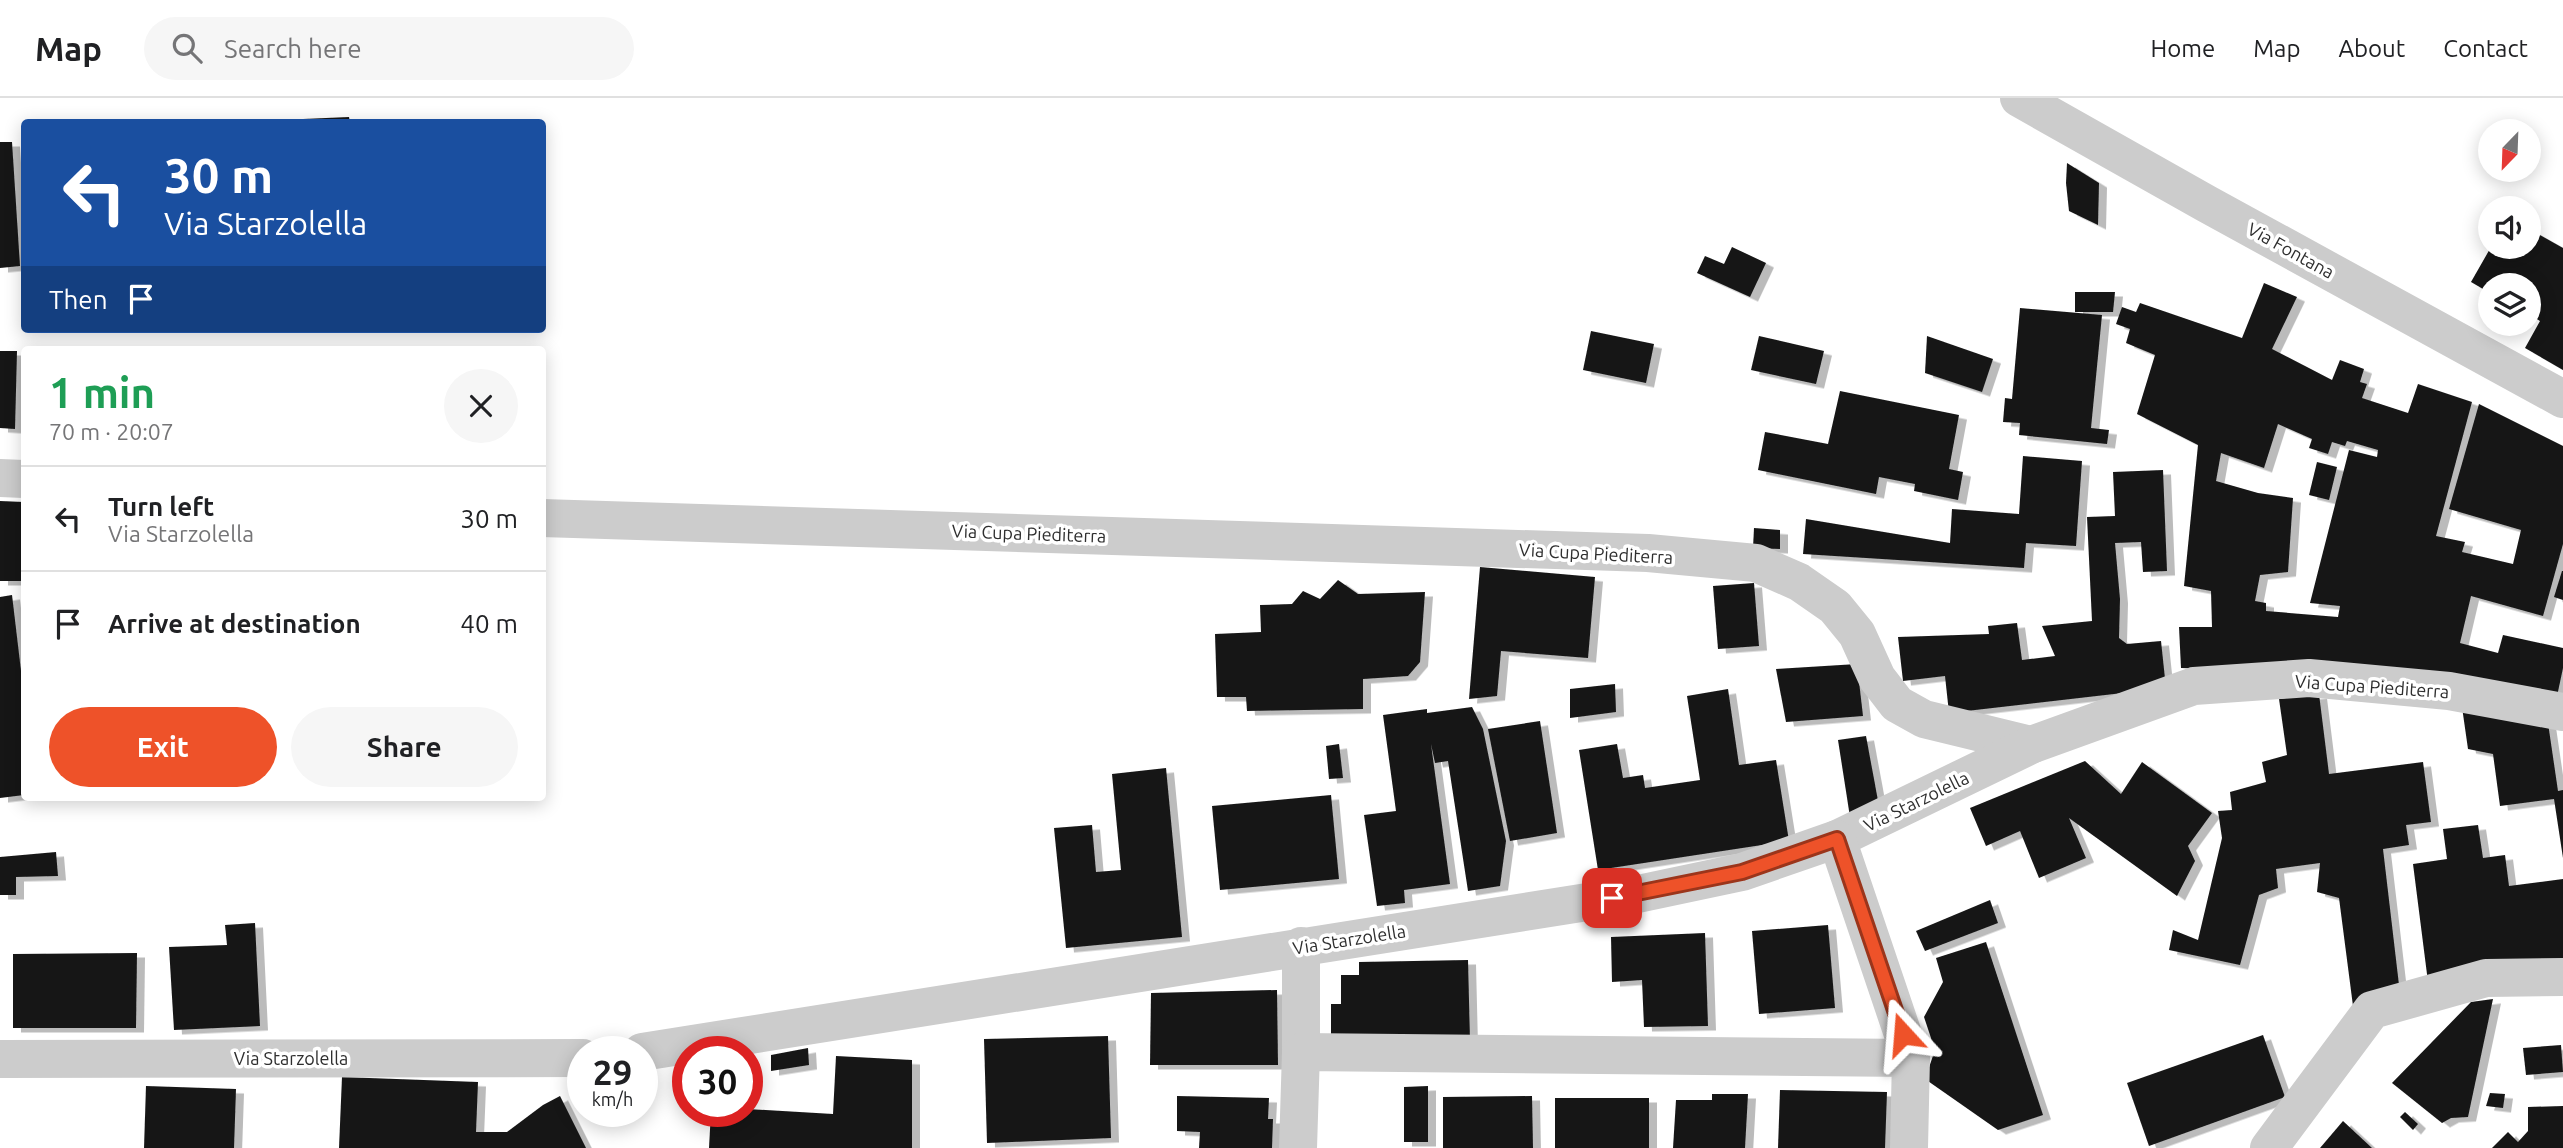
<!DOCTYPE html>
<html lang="en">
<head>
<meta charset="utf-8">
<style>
	body { margin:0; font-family:Ubuntu,sans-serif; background:#f6f6f6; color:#202124; height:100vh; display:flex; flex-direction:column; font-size:26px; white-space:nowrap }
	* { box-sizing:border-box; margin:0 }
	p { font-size:23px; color:#757577 }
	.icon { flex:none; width:38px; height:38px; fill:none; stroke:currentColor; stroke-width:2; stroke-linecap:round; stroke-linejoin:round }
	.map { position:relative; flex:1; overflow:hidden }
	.sheet { position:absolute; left:21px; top:248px; width:525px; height:455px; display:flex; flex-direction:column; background:#fff; border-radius:7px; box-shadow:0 4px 18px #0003 }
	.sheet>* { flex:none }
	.banner { position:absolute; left:21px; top:21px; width:525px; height:214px; border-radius:7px; box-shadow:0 4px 18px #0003; background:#1a4fa0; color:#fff; overflow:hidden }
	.needle { width:46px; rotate:203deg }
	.buttons { position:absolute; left:2478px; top:21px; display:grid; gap:14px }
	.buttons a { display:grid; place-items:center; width:63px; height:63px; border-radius:50%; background:#fff; box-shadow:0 4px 18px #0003; font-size:35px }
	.speed { position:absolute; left:567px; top:938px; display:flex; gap:14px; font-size:35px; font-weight:700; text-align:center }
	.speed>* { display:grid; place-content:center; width:91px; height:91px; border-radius:50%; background:#fff; box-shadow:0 4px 18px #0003; line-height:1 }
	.speed small { font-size:18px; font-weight:400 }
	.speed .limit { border:10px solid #d22; background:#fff; color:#111 }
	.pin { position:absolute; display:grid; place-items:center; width:60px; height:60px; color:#fff; margin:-30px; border-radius:14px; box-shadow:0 4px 10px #0006 }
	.me { position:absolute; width:77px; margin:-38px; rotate:341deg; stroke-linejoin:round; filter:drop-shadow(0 0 5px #0008) }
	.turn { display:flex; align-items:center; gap:24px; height:147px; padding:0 28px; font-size:32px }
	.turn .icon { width:91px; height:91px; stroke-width:2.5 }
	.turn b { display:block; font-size:49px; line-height:60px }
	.then { display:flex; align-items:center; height:66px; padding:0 28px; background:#0003; gap:14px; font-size:26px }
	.round { display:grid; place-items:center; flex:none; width:74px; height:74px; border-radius:37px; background:#f6f6f6 }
	.head { display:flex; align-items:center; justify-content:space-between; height:119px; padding:0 28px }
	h1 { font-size:42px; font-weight:600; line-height:52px; color:#1e9e55 }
	.cta { display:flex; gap:14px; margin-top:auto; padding:14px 28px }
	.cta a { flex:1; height:80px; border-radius:42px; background:#ee5229; color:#fff; font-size:28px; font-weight:600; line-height:80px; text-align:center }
	.cta a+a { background:#f6f6f6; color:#202124 }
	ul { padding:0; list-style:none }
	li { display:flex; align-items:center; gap:21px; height:105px; padding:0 28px; border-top:2px solid #e0e0e0 }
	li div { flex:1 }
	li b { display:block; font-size:26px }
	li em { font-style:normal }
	header { display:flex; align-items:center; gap:42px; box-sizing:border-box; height:98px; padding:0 35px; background:#fff; border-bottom:2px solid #e0e0e0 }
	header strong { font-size:33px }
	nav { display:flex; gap:38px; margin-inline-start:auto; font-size:24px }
	.search { width:490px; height:63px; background:#f6f6f6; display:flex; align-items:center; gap:18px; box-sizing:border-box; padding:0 24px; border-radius:38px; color:#757577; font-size:26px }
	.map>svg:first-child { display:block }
</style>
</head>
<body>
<header>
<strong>Map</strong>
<div class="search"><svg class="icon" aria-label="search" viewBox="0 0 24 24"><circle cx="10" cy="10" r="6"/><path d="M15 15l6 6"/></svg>Search here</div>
<nav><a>Home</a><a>Map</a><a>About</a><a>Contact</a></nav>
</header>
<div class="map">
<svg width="2563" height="1050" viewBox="0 0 2563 1050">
	<defs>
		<filter id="shadow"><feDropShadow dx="8" dy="4.5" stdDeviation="0" flood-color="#0004"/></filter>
	</defs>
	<rect width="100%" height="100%" fill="#fff"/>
	<g fill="#161616" fill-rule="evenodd" filter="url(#shadow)">
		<path d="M349,19L350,24H280V22Z"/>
		<path d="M0,44H12L20,168L0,170Z"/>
		<path d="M2067,65L2099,85L2098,127L2069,113L2066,85Z"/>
		<path d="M2529,131L2563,150V272L2525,250L2540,223L2529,216V187H2490V195L2471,184L2491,149H2529Z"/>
		<path d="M1732,149L1766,165L1750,199L1697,175L1705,158L1724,166Z"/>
		<path d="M2264,185L2297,199L2272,251L2332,282L2340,262L2364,271L2360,284L2367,286L2362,300L2408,315L2418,286L2472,304L2436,438L2465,444L2462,454L2513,466L2521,432L2449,411L2479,306L2563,348V446L2543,518L2471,498L2460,545L2498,555L2503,537L2563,550V570L2556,603L2418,579L2181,570L2179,529H2212L2211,493L2184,488L2198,347L2137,316L2155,257L2126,245L2130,231L2116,226L2122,209L2136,214L2140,205L2242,240ZM2278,326L2312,341L2309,350L2328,356L2332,344L2345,348L2347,343L2378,352L2377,359L2349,352L2310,505L2340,508L2338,519L2266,513V505L2255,503L2260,477L2288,474L2293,400L2258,395L2216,383L2221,355L2264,370Z"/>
		<path d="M2075,194H2115L2113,214H2075Z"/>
		<path d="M2020,210L2102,217L2091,330L2109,332L2107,346L2019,337L2020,325L2003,324L2005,300L2012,301Z"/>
		<path d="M1591,233L1654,246L1646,285L1583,272Z"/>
		<path d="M1759,238L1824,253L1816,286L1751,272Z"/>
		<path d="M1927,238L1993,261L1982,294L1925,275Z"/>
		<path d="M0,253H17L15,331L0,330Z"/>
		<path d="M1840,293L1959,317L1949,371L1963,374L1958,402L1914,393L1915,386L1879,379L1876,396L1758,372L1765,334L1828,346Z"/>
		<path d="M2023,358L2082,363L2076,448L2026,445L2024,470L1803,456L1806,421L1950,445L1952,411L2019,416Z"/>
		<path d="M2317,364L2337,369L2329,402L2309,397Z"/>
		<path d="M2163,372L2167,473L2143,474L2141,444L2115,445L2120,501L2119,540L2127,546L2161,543L2166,590L1949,615L1945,578L1903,583L1898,539L1989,536L1988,528L2017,525L2022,562L2055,558L2042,528L2092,523L2087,419L2115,418L2113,374Z"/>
		<path d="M0,403L24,404V483H0Z"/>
		<path d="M1754,430L1780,432V451L1753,450Z"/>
		<path d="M1480,469L1595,479L1588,560L1501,553L1497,598L1469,601Z"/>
		<path d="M2562,473H2563V502L2554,499Z"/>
		<path d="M1338,482L1358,496L1425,494L1420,564L1408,578L1363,581V611L1247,613L1246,599H1217L1215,536L1261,534L1260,507L1292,506L1303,493L1320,501Z"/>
		<path d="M1754,485L1759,548L1718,551L1713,488Z"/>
		<path d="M12,497L24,598V697L0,700V499Z"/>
		<path d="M1857,566L1863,618L1786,624L1776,571Z"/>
		<path d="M1615,586L1616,614L1570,620V591Z"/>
		<path d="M1728,591L1739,667L1776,662L1789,743L1598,772L1579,652L1617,646L1623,680L1643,677L1645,690L1700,682L1687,598Z"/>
		<path d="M2319,596L2329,676L2423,664L2431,724L2406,727L2409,747L2383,751L2399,887L2353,908L2339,800L2317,794L2320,765L2276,771L2278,790L2259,797L2240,867L2169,852L2173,832L2198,842L2222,740L2218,713L2232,712L2230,694L2266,684L2262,664L2287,657L2279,601Z"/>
		<path d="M1472,609L1483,631L1506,743L1500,788L1468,793L1448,663L1435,665L1431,646L1450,786L1404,792L1405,805L1377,808L1364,717L1396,713L1383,617L1427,611V615Z"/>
		<path d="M2462,609L2548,625L2558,693L2563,692V760L2554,701L2500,708L2493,656L2468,651Z"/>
		<path d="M1540,623L1557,735L1510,743L1488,631Z"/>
		<path d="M1866,638L1879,708L1850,719L1838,642Z"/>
		<path d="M1339,646L1343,680L1329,681L1326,648Z"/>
		<path d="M2085,663L2121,696L2142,664L2212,715L2188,748L2195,763L2177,798L2069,720L2086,760L2039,780L2020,733L1986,748L1970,710Z"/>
		<path d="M1166,670L1182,839L1066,850L1054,730L1092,727L1096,774L1121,772L1112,676Z"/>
		<path d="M1331,697L1339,781L1220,792L1212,708Z"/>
		<path d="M2478,727L2483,760L2505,757L2509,788L2563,781V866L2428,884L2413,766L2447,761L2443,731Z"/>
		<path d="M56,754L58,778L16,779V797H0V759Z"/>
		<path d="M1990,802L1998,825L1925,853L1916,833Z"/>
		<path d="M255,825L260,928L174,932L169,849L227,847L225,827Z"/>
		<path d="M1828,827L1835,910L1759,916L1752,833Z"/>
		<path d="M1705,835L1708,928L1644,929L1642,882L1612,884L1611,839Z"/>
		<path d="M1986,844L2043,1017L1998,1032L1925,981L1935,952L1924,919L1943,884L1936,860Z"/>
		<path d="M137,855L136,930H13V856Z"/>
		<path d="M1468,862L1470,943L1331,946V906H1341V877H1359V864Z"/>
		<path d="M1277,892L1278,967H1150L1151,895Z"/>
		<path d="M2493,901L2468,1019L2451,1020L2442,1025L2392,985L2471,904Z"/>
		<path d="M2263,937L2285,999L2149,1048L2127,985Z"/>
		<path d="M1108,938L1111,1040L987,1045L984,941Z"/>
		<path d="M2561,947L2563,974L2526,977L2523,950Z"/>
		<path d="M808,950L809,967L771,973V957Z"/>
		<path d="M836,958L912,962V1050H709L711,1013H747V1011L833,1016Z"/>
		<path d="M342,979L478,984L476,1034H507L543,1007L560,998L586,1050H339Z"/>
		<path d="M146,988L236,991L234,1050H144Z"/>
		<path d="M1428,988V1044H1404V989Z"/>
		<path d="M1780,992L1887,994L1885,1050H1778Z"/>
		<path d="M2490,995L2505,996L2503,1010L2486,1008Z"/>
		<path d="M1712,996H1748L1745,1050H1673L1676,1002H1712Z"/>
		<path d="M1177,998L1269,1000L1268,1021H1273L1272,1050H1199L1200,1034L1177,1033Z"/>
		<path d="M1532,998L1533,1050H1443V999Z"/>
		<rect x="1555" y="1000" width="94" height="50"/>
		<path d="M2563,1008V1050H2492L2508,1034L2518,1044L2528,1033V1009Z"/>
		<path d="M2405,1014L2418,1026L2413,1032L2400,1019Z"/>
		<path d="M2343,1023L2372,1050H2320Z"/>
	</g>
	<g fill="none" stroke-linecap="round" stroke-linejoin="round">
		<g stroke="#ccc" stroke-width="38">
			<path d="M2019,0L2207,106L2563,301"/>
			<path d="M0,380L24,381"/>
			<path d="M542,420L1648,455L1756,465L1799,484L1835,509L1857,536L1877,580L1897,606L1924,621L2031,647"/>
			<path d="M642,954L1638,796L1742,774L1837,741L2031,647L2194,588L2309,580L2449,593L2563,614"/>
			<path d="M1301,954V848"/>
			<path d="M0,961L583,960"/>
			<path d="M1298,1050L1301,954L1911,960L1837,741"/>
			<path d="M1909,1050L1911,960"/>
			<path d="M2269,1050L2372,912L2486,880L2563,879"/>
		</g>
	</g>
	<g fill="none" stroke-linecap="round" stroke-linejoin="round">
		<g stroke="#9b351b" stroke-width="18">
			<path id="route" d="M1612,800L1742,774L1837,741L1903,936"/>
		</g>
		<use href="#route" stroke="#ee5229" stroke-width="12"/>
	</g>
	<g text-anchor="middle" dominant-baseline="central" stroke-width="7" stroke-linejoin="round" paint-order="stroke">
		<g font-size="18" fill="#2f2f2f" stroke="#fff">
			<text transform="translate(2291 152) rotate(29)">Via Fontana</text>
			<text transform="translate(1029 435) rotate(2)">Via Cupa Piediterra</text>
			<text transform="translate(1596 455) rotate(3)">Via Cupa Piediterra</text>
			<text transform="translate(2372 588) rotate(4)">Via Cupa Piediterra</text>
			<text transform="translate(1916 703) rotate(-26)">Via Starzolella</text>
			<text transform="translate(1349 841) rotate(-9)">Via Starzolella</text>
			<text x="291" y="960">Via Starzolella</text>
		</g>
	</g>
</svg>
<div class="buttons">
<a><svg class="needle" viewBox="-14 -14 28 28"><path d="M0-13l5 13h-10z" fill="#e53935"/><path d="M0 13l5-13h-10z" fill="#757577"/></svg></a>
<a><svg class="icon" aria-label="sound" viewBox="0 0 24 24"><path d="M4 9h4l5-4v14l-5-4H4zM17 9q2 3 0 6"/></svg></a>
<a><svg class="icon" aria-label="layers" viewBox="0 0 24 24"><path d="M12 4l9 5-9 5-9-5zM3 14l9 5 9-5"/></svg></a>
</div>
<div class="speed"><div>29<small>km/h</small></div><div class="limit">30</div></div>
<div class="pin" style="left:1612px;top:800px;background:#d93025"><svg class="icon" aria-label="arrive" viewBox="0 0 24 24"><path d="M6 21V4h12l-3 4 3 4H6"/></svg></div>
<svg class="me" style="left:1903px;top:936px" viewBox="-20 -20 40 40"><path d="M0-17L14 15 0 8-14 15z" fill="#ee5229" stroke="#fff" stroke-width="4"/></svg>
<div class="banner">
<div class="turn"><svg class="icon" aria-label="left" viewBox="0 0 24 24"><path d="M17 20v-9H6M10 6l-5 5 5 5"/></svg><div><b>30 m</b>Via Starzolella</div></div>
<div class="then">Then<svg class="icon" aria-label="arrive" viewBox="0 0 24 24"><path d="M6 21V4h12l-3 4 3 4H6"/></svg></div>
</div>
<section class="sheet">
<div class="head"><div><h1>1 min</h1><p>70 m · 20:07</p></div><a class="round"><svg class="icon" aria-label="close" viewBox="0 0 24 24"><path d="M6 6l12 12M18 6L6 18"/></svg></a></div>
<ul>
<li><svg class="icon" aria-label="left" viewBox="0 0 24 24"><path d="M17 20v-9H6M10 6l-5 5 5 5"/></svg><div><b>Turn left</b><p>Via Starzolella</p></div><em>30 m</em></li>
<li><svg class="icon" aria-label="arrive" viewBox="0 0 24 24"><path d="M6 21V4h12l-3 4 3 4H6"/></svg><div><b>Arrive at destination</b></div><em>40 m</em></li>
</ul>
<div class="cta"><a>Exit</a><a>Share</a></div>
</section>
</div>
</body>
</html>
